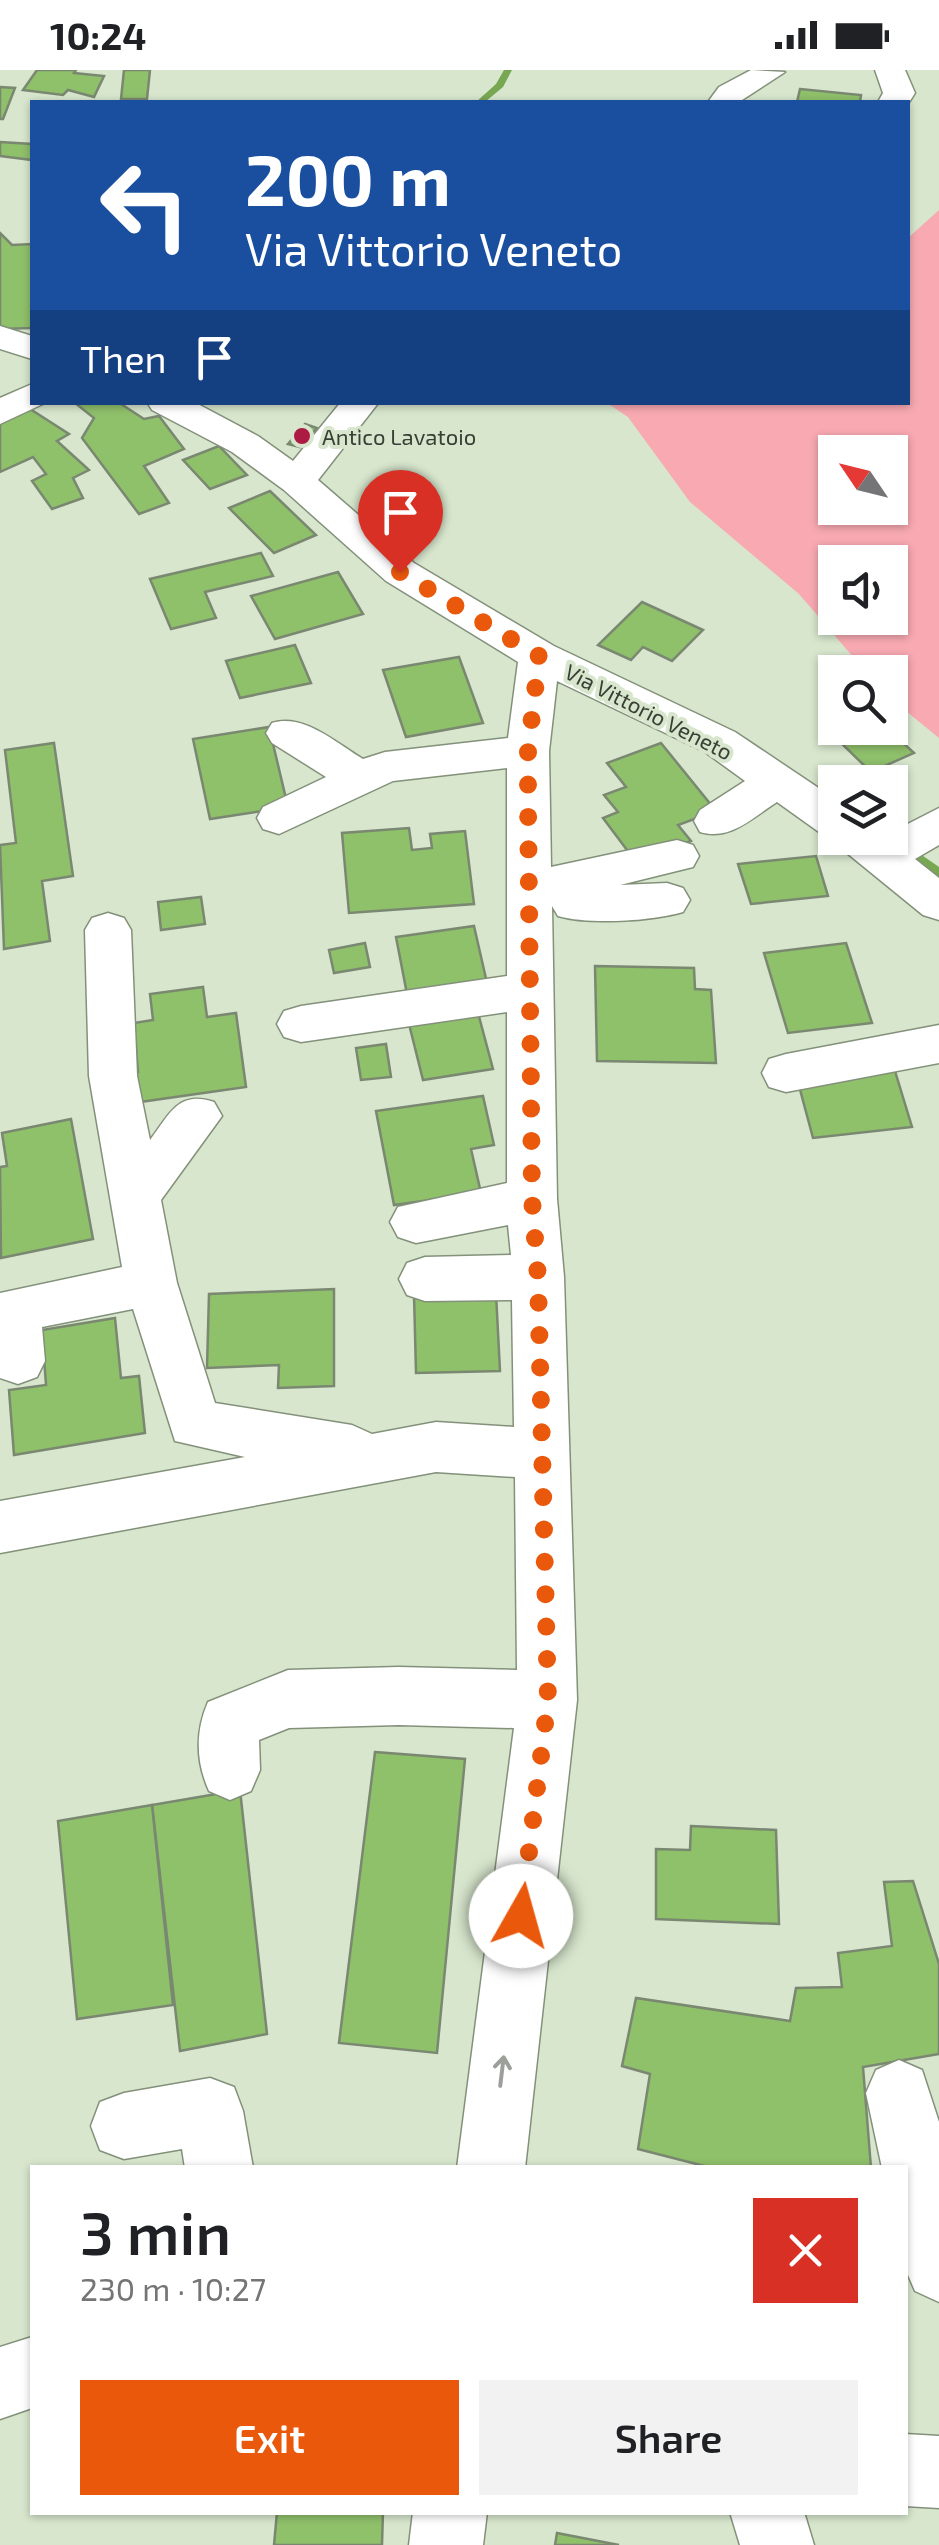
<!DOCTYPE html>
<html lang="en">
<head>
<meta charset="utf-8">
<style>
	body { margin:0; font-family:"Exo 2",sans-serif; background:#f2f2f2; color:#202124; height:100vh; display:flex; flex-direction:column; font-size:38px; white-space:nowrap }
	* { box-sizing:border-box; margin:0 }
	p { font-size:32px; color:#757577 }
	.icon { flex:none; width:55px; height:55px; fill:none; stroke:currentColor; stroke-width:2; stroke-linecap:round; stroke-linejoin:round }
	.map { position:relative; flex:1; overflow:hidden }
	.drawer { position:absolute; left:30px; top:2095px; width:878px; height:350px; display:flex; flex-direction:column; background:#fff; border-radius:0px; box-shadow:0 2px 8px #0004 }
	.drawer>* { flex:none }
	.hud { position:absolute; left:30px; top:30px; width:880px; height:305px; border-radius:0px; box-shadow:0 2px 8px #0004; background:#1a4fa0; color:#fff; overflow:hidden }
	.needle { width:65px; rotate:305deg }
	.fabs { position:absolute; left:818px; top:365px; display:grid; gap:20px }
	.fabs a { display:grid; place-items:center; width:90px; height:90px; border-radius:0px; background:#fff; box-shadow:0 2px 8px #0004; font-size:50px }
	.pin { position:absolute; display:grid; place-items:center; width:85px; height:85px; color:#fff; margin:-102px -42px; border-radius:50% 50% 50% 0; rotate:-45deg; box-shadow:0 0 10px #0007 }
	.pin .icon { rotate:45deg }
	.me { position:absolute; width:110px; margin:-55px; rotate:7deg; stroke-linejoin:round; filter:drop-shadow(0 0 8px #0008) }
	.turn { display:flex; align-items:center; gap:35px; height:210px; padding:0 50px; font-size:45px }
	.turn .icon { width:130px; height:130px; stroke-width:2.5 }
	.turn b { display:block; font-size:70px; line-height:85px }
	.then { display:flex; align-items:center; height:95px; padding:0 50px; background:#0003; gap:20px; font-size:38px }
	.round { display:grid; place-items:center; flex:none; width:105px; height:105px; border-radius:0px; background:#f2f2f2 }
	.head { display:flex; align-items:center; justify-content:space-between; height:170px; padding:0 50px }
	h1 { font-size:60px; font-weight:600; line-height:75px }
	.action { display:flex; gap:20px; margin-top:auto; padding:20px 50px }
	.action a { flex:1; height:115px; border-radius:0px; background:#ea580c; color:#fff; font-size:40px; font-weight:600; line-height:115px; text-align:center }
	.action a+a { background:#f2f2f2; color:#202124 }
	.status { display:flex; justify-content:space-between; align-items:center; height:70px; padding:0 50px; background:#fff; direction:ltr }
	.status svg { height:28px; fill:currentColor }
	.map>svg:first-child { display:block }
</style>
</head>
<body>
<div class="status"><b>10:24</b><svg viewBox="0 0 49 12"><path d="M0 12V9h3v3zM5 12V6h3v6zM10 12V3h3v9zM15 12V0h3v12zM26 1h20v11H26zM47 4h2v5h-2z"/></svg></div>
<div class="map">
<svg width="939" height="2475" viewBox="0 0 939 2475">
	<rect width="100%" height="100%" fill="#d7e6cd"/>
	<path fill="#f8a9b2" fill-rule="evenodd" d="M939,140V668L890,628V602H866L799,524L690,432L628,347L607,333L908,332V168ZM835,382H890V438H835ZM835,492H890V548H835Z"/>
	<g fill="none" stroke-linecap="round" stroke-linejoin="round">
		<g fill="#78a752" fill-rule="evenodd">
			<path d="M504,0H512L503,17L485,32H476L496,14Z"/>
			<path d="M913,779L939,797V809L908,787V781Z"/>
		</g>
	</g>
	<g fill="#8fc06a" stroke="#7a8871" stroke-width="2.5">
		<path d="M37,0H76L74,3L104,6L94,27L68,20L63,25L23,20Z"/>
		<path d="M124,0H150L147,29H121Z"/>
		<path d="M0,17L15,18L3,49H0Z"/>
		<path d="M800,19L861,25L860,32H797Z"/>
		<path d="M0,72L32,74V90L0,86Z"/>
		<path d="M0,163L12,175L32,174V258L0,259Z"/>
		<path d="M118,332L144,349L159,346L184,379L144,396L169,433L139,444L82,368L94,348L75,333Z"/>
		<path d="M27,337L69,364L57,371L89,400L73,408L83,428L52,439L32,411L46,404L33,387L0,402V350Z"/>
		<path d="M305,354L317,358L300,377L288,374Z"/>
		<path d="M219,376L247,405L210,419L183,390Z"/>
		<path d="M270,421L316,465L274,483L229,438Z"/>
		<path d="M261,483L273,506L205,522L216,548L171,559L150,509Z"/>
		<path d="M338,502L363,544L275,569L251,526Z"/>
		<path d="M642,532L703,560L672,591L643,577L631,590L598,575Z"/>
		<path d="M295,575L311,613L240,628L226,591Z"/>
		<path d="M459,587L483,653L406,667L383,600Z"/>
		<path d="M269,657L288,737L210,749L193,669Z"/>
		<path d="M874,658H887L914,683L871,702L841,673Z"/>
		<path d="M54,673L73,806L42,811L50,871L4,879L0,775L16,773L5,680Z"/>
		<path d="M661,673L716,741L678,755L691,771L636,792L603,748L618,742L604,725L626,717L607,693Z"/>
		<path d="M409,758L412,780L432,778L430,764L465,761L474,834L349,843L342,763Z"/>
		<path d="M816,786L828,826L751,834L738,794Z"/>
		<path d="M201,827L205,854L161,860L158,832Z"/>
		<path d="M474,856L487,913L407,924L396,867Z"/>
		<path d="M365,873L370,897L334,903L329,880Z"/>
		<path d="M846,873L872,953L788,963L764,883Z"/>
		<path d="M595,896L694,898L695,919L711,920L716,993L597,991Z"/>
		<path d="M203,917L207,947L236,943L246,1017L126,1034L123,1004L138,1002L134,953L153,950L150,924Z"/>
		<path d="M477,939L493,999L423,1010L408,950Z"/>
		<path d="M386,974L391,1007L361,1010L356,978Z"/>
		<path d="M895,1001L912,1057L813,1068L798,1012Z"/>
		<path d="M483,1026L494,1075L471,1079L481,1123L394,1135L376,1041Z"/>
		<path d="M71,1049L93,1169L1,1188L0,1097L7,1096L2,1063Z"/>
		<path d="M334,1219V1316L278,1318L279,1295L207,1298L209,1224Z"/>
		<path d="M496,1223L500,1301L416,1303L414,1225Z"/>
		<path d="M115,1248L121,1308L139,1306L145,1363L14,1385L9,1320L46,1315L42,1260Z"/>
		<path d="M375,1682L465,1689L437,1983L339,1973Z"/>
		<path d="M240,1720L267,1964L180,1981L152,1735Z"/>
		<path d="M152,1735L173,1935L77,1949L58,1751Z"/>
		<path d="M691,1756L776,1760L779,1854L656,1849V1779L690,1780Z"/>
		<path d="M913,1811L939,1894V1984L863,1997L871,2098H712L638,2079L650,2004L622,1996L636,1928L790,1951L796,1918L842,1917L838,1883L892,1876L884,1812Z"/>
		<path d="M277,2442H383L382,2475H274Z"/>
		<path d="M557,2463L619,2475H555Z"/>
	</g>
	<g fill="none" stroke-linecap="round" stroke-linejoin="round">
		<g stroke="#83917a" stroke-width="3">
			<g id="minor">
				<path d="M751,0L785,2L739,32H708L719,17Z"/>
				<path d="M875,0H905L915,23L908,34L878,32L883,23Z"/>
				<path d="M0,256L32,266V289L0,279Z"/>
				<path d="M32,314V332L45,333L0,354V328Z"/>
				<path d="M147,332H194L258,366L293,391L341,332H379L318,410L414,493L554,576L735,662L835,729V767L819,762L777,732C752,748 730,771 700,762L694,751L700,740L745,711L705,682L557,611L549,681L551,797L677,770L693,775L699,786L693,797L620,815L667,813L683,818L690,830L683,842C652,851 589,855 558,846L552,836L557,1129L564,1207L577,1630L525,2098H457L514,1658L399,1655L289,1658L259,1670L260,1700L251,1721L230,1730L209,1721C196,1692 195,1662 208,1632L288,1600L399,1597L517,1600L515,1407L436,1402L0,1483V1431L245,1387L175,1371L133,1239L42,1257L45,1291L37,1307L18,1314L0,1308V1223L122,1197L89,1006L85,860L92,848L108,843L124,848L131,860L137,1006L150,1070C170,1044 178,1020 214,1032L222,1046L161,1130L177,1213L215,1333L352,1355L372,1364L436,1352L514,1357L512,1230L425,1231L407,1225L399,1209L407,1193L425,1187L511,1185L508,1155L416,1173L398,1167L390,1152L398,1137L507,1113V942L301,972L284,967L277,954L284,941L301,936L507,906V698L393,711L279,764L263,759L257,748L263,737L326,707L272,673L266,663L272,653C304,643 336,673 363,689L385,682L508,668L518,592L386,511L284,420L232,382L152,340Z"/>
				<path d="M939,738V775L915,789L939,808V850L923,845L842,779L836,768H890V763Z"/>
				<path d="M939,955V993L786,1022L769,1017L762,1003L769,989L786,984Z"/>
				<path d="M899,1990L922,2000L939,2052V2232L915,2221L905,2198V2098H882L866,2023L876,2000Z"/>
				<path d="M210,2008L234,2017L243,2041L253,2098H185L182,2079L124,2089L100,2080L91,2056L100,2032L124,2023Z"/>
				<path d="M32,2267V2338L0,2349V2277Z"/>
				<path d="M905,2364L939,2366V2438L905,2436Z"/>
				<path d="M413,2442H487L483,2475H409Z"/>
				<path d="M730,2442H804L814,2475H740Z"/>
			</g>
		</g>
		<use href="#minor" fill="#fff" fill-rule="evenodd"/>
	</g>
	<defs><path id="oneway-shaft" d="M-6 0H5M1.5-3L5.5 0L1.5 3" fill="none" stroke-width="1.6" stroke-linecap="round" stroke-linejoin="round" transform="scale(2.5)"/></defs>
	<use stroke="#9c9f9a" href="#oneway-shaft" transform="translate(502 2001) rotate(-83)"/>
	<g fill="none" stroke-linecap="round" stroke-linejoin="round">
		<path stroke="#ea580c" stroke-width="18" stroke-dasharray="0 32.4" d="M400,502L539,586L528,681V729L532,1129L538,1208L548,1630L521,1846"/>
	</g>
	<circle fill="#ad1a44" stroke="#d7e6cd" stroke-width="4" cx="302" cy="366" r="10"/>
	<g text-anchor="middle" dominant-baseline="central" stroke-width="8" stroke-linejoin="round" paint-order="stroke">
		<g font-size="22" fill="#393f35" stroke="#d7e6cd" text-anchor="start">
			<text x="322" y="366">Antico Lavatoio</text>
		</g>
		<g font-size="22" fill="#393f35" stroke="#d7e6cd">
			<text transform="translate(649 641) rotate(27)">Via Vittorio Veneto</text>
		</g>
	</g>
</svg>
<div class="fabs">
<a><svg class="needle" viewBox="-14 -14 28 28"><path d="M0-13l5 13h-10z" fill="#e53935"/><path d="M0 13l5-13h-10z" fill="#757577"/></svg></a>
<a><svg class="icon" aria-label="sound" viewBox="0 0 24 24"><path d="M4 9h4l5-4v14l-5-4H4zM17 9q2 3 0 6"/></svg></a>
<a><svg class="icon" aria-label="search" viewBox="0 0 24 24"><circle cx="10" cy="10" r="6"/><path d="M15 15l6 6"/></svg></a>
<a><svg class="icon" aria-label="layers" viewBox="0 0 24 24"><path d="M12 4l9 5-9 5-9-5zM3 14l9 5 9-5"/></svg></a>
</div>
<div class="pin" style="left:400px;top:502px;background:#d93025"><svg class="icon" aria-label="arrive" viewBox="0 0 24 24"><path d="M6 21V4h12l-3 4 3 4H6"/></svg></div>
<svg class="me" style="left:521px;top:1846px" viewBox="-20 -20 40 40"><circle r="19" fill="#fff"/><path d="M0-13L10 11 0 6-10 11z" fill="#ea580c"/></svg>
<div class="hud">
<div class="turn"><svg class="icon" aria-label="left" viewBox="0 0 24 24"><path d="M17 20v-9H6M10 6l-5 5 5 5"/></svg><div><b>200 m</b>Via Vittorio Veneto</div></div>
<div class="then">Then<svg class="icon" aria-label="arrive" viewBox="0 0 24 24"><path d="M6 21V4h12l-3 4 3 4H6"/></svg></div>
</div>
<section class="drawer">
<div class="head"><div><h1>3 min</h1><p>230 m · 10:27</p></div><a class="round" style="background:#d93025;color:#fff"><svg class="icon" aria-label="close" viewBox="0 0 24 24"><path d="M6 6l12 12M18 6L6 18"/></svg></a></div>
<div class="action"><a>Exit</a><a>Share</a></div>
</section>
</div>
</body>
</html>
